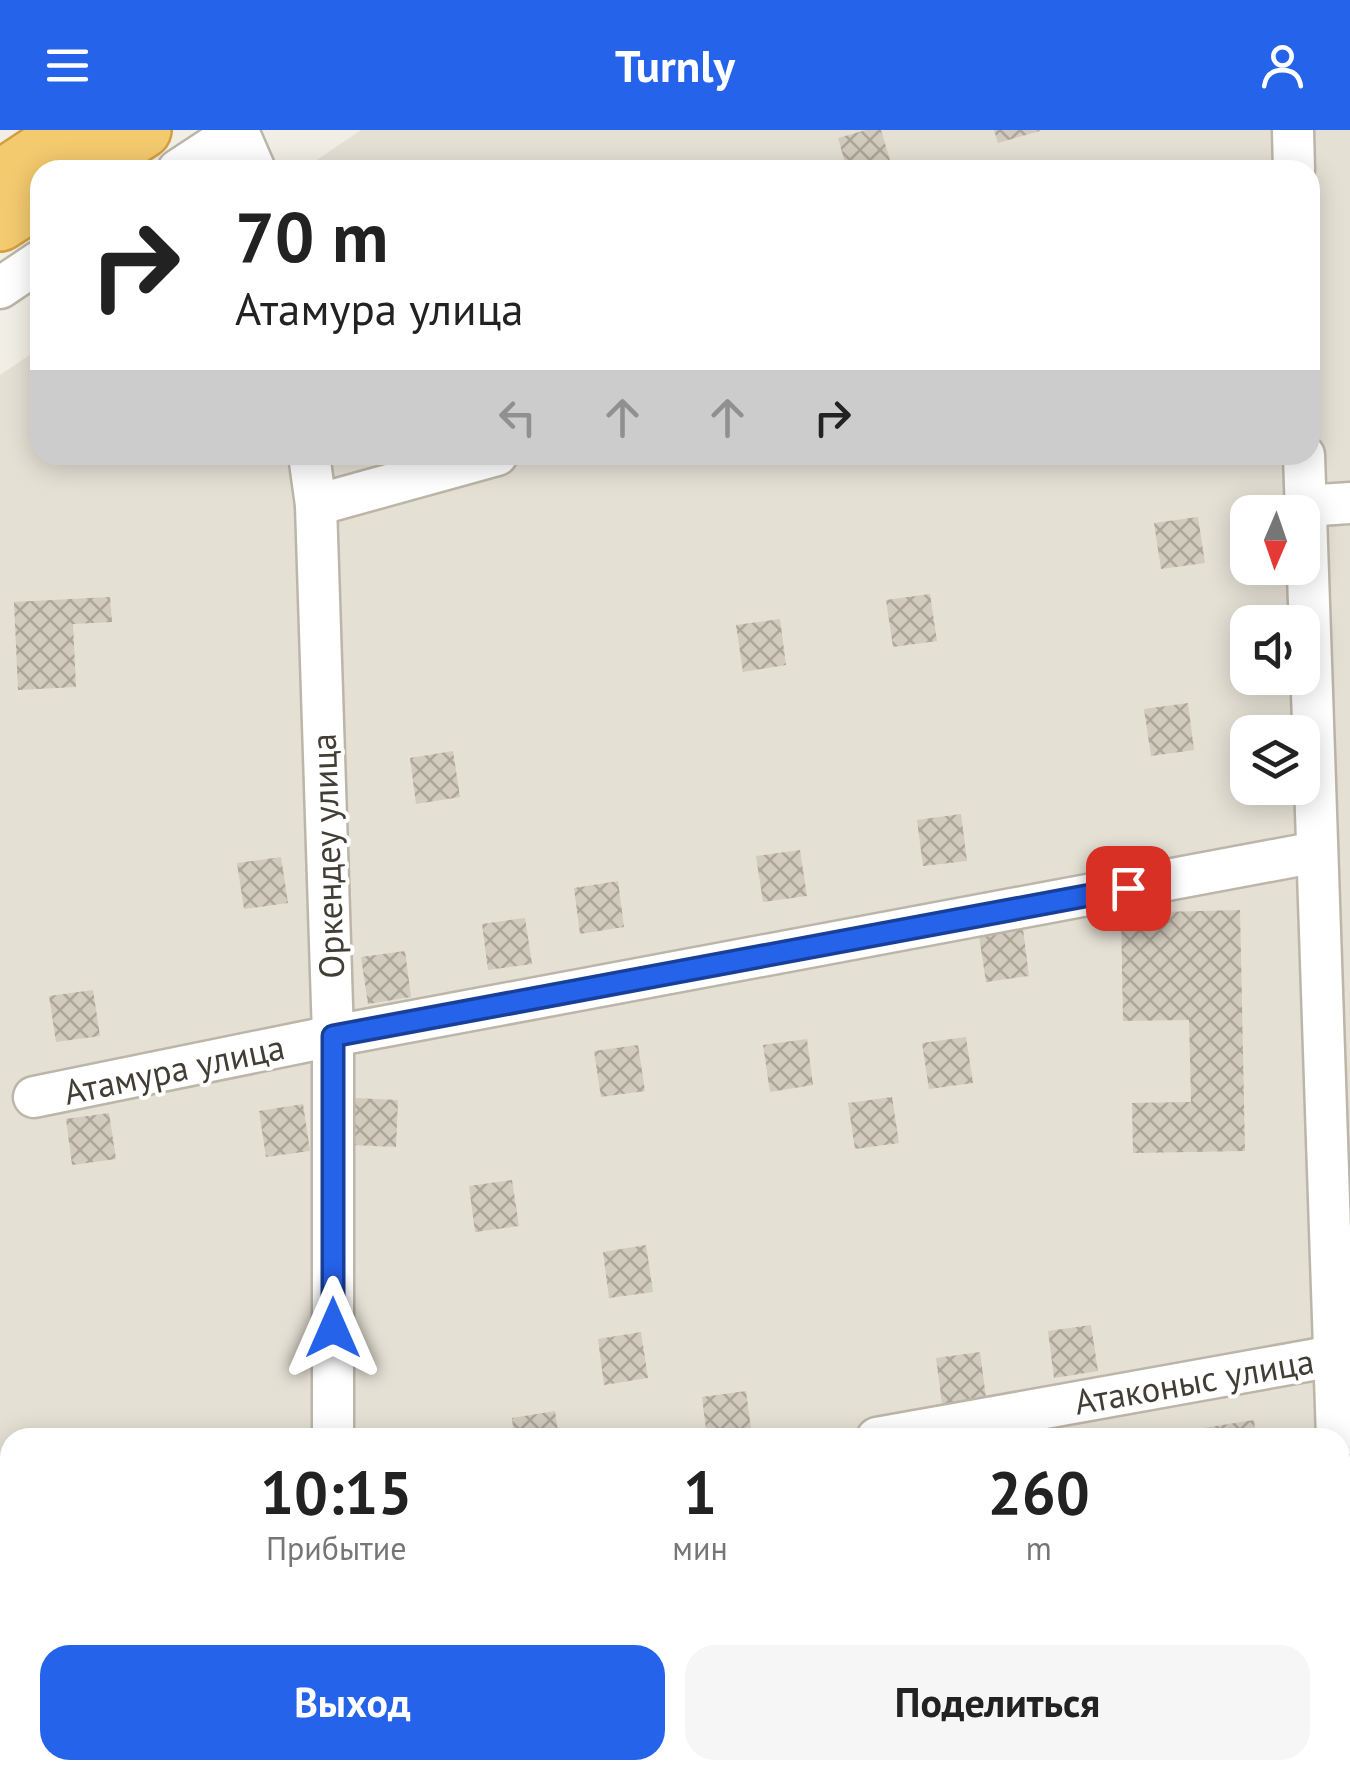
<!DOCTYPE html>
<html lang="ru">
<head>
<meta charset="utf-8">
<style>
	body { margin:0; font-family:"PT Sans",sans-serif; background:#f6f6f6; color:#222; height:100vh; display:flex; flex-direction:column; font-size:38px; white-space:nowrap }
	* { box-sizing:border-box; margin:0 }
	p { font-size:32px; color:#767676 }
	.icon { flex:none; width:55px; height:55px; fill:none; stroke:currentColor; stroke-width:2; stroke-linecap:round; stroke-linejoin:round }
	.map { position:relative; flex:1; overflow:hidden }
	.sheet { position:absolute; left:0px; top:1298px; width:1350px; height:352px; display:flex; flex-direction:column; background:#fff; border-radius:30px 30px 0 0; box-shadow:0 5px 25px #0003 }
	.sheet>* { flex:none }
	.banner { position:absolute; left:30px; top:30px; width:1290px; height:305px; border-radius:30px; box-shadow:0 5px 25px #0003; background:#fff; color:#222; overflow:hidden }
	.needle { width:65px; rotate:182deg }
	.tools { position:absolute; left:1230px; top:365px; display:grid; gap:20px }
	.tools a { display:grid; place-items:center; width:90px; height:90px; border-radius:20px; background:#fff; box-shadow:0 5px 25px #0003; font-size:50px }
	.pin { position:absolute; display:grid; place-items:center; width:85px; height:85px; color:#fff; margin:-42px; border-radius:20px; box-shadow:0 5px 15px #0006 }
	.me { position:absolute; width:110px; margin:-55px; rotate:0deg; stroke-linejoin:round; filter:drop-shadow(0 0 8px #0008) }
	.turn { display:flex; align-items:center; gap:35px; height:210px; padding:0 40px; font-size:45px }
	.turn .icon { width:130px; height:130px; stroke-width:2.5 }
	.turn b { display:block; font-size:70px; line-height:85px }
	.lanes { display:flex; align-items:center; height:95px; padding:0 40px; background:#0003; justify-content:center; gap:50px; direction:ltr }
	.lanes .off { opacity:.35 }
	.eta { display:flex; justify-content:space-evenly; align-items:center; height:170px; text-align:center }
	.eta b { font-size:60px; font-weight:700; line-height:70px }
	.cta { display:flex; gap:20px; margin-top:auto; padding:20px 40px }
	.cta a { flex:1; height:115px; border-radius:30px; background:#2563eb; color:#fff; font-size:40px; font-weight:700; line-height:115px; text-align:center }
	.cta a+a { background:#f6f6f6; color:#222 }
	header { display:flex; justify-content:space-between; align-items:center; height:130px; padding:0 40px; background:#2563eb; color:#fff; font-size:45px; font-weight:700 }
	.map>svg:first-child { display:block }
</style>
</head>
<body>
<header><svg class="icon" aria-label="menu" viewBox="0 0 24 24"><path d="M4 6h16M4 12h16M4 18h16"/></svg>Turnly<svg class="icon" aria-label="person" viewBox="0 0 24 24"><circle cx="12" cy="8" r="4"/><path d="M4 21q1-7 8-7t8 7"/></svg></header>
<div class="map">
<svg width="1350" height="1649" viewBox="0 0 1350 1649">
	<defs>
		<pattern id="building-cross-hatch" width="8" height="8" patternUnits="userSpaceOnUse" patternTransform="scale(2.5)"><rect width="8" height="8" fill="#d2cabc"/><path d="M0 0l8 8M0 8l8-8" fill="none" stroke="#aca59a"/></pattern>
	</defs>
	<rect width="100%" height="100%" fill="#f1eee5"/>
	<path fill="#e5e0d4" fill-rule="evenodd" d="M361,0H1350V1649H0V245L40,218V325H1310V40H302ZM1248,382H1302V438H1248ZM1248,492H1302V548H1248ZM1248,602H1302V658H1248ZM10,1308H1340V1640H10Z"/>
	<g fill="url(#building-cross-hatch)">
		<path d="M866,0H881L893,40H847L838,8Z"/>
		<path d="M994,0H1039L1040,1L998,13Z"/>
		<path d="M1198,387L1205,433L1161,439L1154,393Z"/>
		<path d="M930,464L937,511L893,517L886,470Z"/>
		<path d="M110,467L112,492L73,494L76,557L18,560L14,472Z"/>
		<path d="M780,489L786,535L743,542L736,495Z"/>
		<path d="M1188,573L1194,620L1151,626L1144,579Z"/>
		<path d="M453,621L460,667L416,674L410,628Z"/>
		<path d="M961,684L967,731L923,736L917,690Z"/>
		<path d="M800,720L807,766L763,772L756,726Z"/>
		<path d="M281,727L288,773L244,779L237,733Z"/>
		<path d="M618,751L624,797L580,804L574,758Z"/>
		<path d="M1240,780L1245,1021L1133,1023L1132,973L1191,972L1189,890L1123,891L1121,783Z"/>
		<path d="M525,788L532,834L488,840L482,794Z"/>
		<path d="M1023,799L1029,846L986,852L979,806Z"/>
		<path d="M405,821L411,867L368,874L361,827Z"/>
		<path d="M93,860L100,906L56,912L49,866Z"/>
		<path d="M966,907L973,953L929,959L922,913Z"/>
		<path d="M807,909L813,955L770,962L763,915Z"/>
		<path d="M638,915L645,961L601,967L594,921Z"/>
		<path d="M892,967L899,1013L855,1019L848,973Z"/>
		<path d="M354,968L398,970L396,1017L352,1015Z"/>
		<path d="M303,974L310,1021L266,1027L259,981Z"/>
		<path d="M109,983L116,1029L72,1035L66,989Z"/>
		<path d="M512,1050L519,1096L475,1102L469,1056Z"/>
		<path d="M646,1115L653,1162L609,1168L603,1122Z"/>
		<path d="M1091,1195L1098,1241L1054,1248L1048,1201Z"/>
		<path d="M641,1202L648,1248L604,1255L598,1209Z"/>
		<path d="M980,1222L986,1268L942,1274L936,1228Z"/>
		<path d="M746,1261L752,1307L707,1308L702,1267Z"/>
		<path d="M555,1281L559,1308H514L512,1288Z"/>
		<path d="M1254,1290L1256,1308H1159V1305Z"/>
		<path d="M10,1609V1640H29L31,1649H0V1612Z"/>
		<path d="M1234,1640H1278V1649H1235Z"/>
	</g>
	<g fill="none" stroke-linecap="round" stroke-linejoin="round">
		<g stroke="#bcb6a9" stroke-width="45">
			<g id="minor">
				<path d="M1293,0L1294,40"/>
				<path d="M238,1L255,40"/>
				<path d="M178,40L239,0"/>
				<path d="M0,158L40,131"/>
				<path d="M309,325L316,375L333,906V1308"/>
				<path d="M1304,325L1337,1308"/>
				<path d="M316,375L497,325"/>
				<path d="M1305,376L1350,373"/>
				<path d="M34,967L333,906L1317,722"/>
				<path d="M877,1308L1334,1226"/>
				<path d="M1340,1418L1347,1649"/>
				<path d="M0,1469L10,1467"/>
				<path d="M345,1640V1649"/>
			</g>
		</g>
		<g stroke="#d29f3f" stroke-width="60">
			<g id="highway">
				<path d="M81,40L143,0"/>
				<path d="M0,49L74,0"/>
				<path d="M0,93L40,67"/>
			</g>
		</g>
		<use href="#minor" stroke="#fff" stroke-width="40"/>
		<use href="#highway" stroke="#f4ca6e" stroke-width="55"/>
	</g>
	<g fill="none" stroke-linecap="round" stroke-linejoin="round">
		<g stroke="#184099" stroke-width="25">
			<path id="route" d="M333,1198V906L1128,758"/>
		</g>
		<use href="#route" stroke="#2563eb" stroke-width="18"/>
	</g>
	<g text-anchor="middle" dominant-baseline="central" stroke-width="8" stroke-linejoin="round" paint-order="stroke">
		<g font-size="35" fill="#433e35" stroke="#fff">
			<text transform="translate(327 726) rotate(-92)">Оркендеу улица</text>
			<text transform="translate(174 939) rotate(-12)">Атамура улица</text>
			<text transform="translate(1194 1251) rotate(-10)">Атаконыс улица</text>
		</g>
	</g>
</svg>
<div class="tools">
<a><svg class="needle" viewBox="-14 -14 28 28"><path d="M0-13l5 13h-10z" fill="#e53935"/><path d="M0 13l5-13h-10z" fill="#767676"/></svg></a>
<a><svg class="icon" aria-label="sound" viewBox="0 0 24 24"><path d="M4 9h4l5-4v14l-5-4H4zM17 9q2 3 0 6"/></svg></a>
<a><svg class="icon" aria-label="layers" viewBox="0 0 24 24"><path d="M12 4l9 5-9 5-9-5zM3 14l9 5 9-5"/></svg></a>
</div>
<div class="pin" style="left:1128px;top:758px;background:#d93025"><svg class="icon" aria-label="arrive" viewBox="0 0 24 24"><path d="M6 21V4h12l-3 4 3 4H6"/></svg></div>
<svg class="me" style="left:333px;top:1198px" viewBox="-20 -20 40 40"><path d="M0-17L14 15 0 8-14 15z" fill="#2563eb" stroke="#fff" stroke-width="4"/></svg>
<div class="banner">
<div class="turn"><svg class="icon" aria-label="right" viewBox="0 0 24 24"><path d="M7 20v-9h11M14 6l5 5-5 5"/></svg><div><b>70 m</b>Атамура улица</div></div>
<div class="lanes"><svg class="icon off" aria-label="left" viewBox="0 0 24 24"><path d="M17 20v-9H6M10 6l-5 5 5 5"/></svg><svg class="icon off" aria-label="ahead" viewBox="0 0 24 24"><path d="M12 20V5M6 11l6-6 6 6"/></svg><svg class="icon off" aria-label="ahead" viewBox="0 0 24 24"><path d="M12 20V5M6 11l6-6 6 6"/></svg><svg class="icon" aria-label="right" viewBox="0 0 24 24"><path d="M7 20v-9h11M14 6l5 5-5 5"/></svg></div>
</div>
<section class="sheet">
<div class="eta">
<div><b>10:15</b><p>Прибытие</p></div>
<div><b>1</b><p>мин</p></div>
<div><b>260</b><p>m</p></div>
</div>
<div class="cta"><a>Выход</a><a>Поделиться</a></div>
</section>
</div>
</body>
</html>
